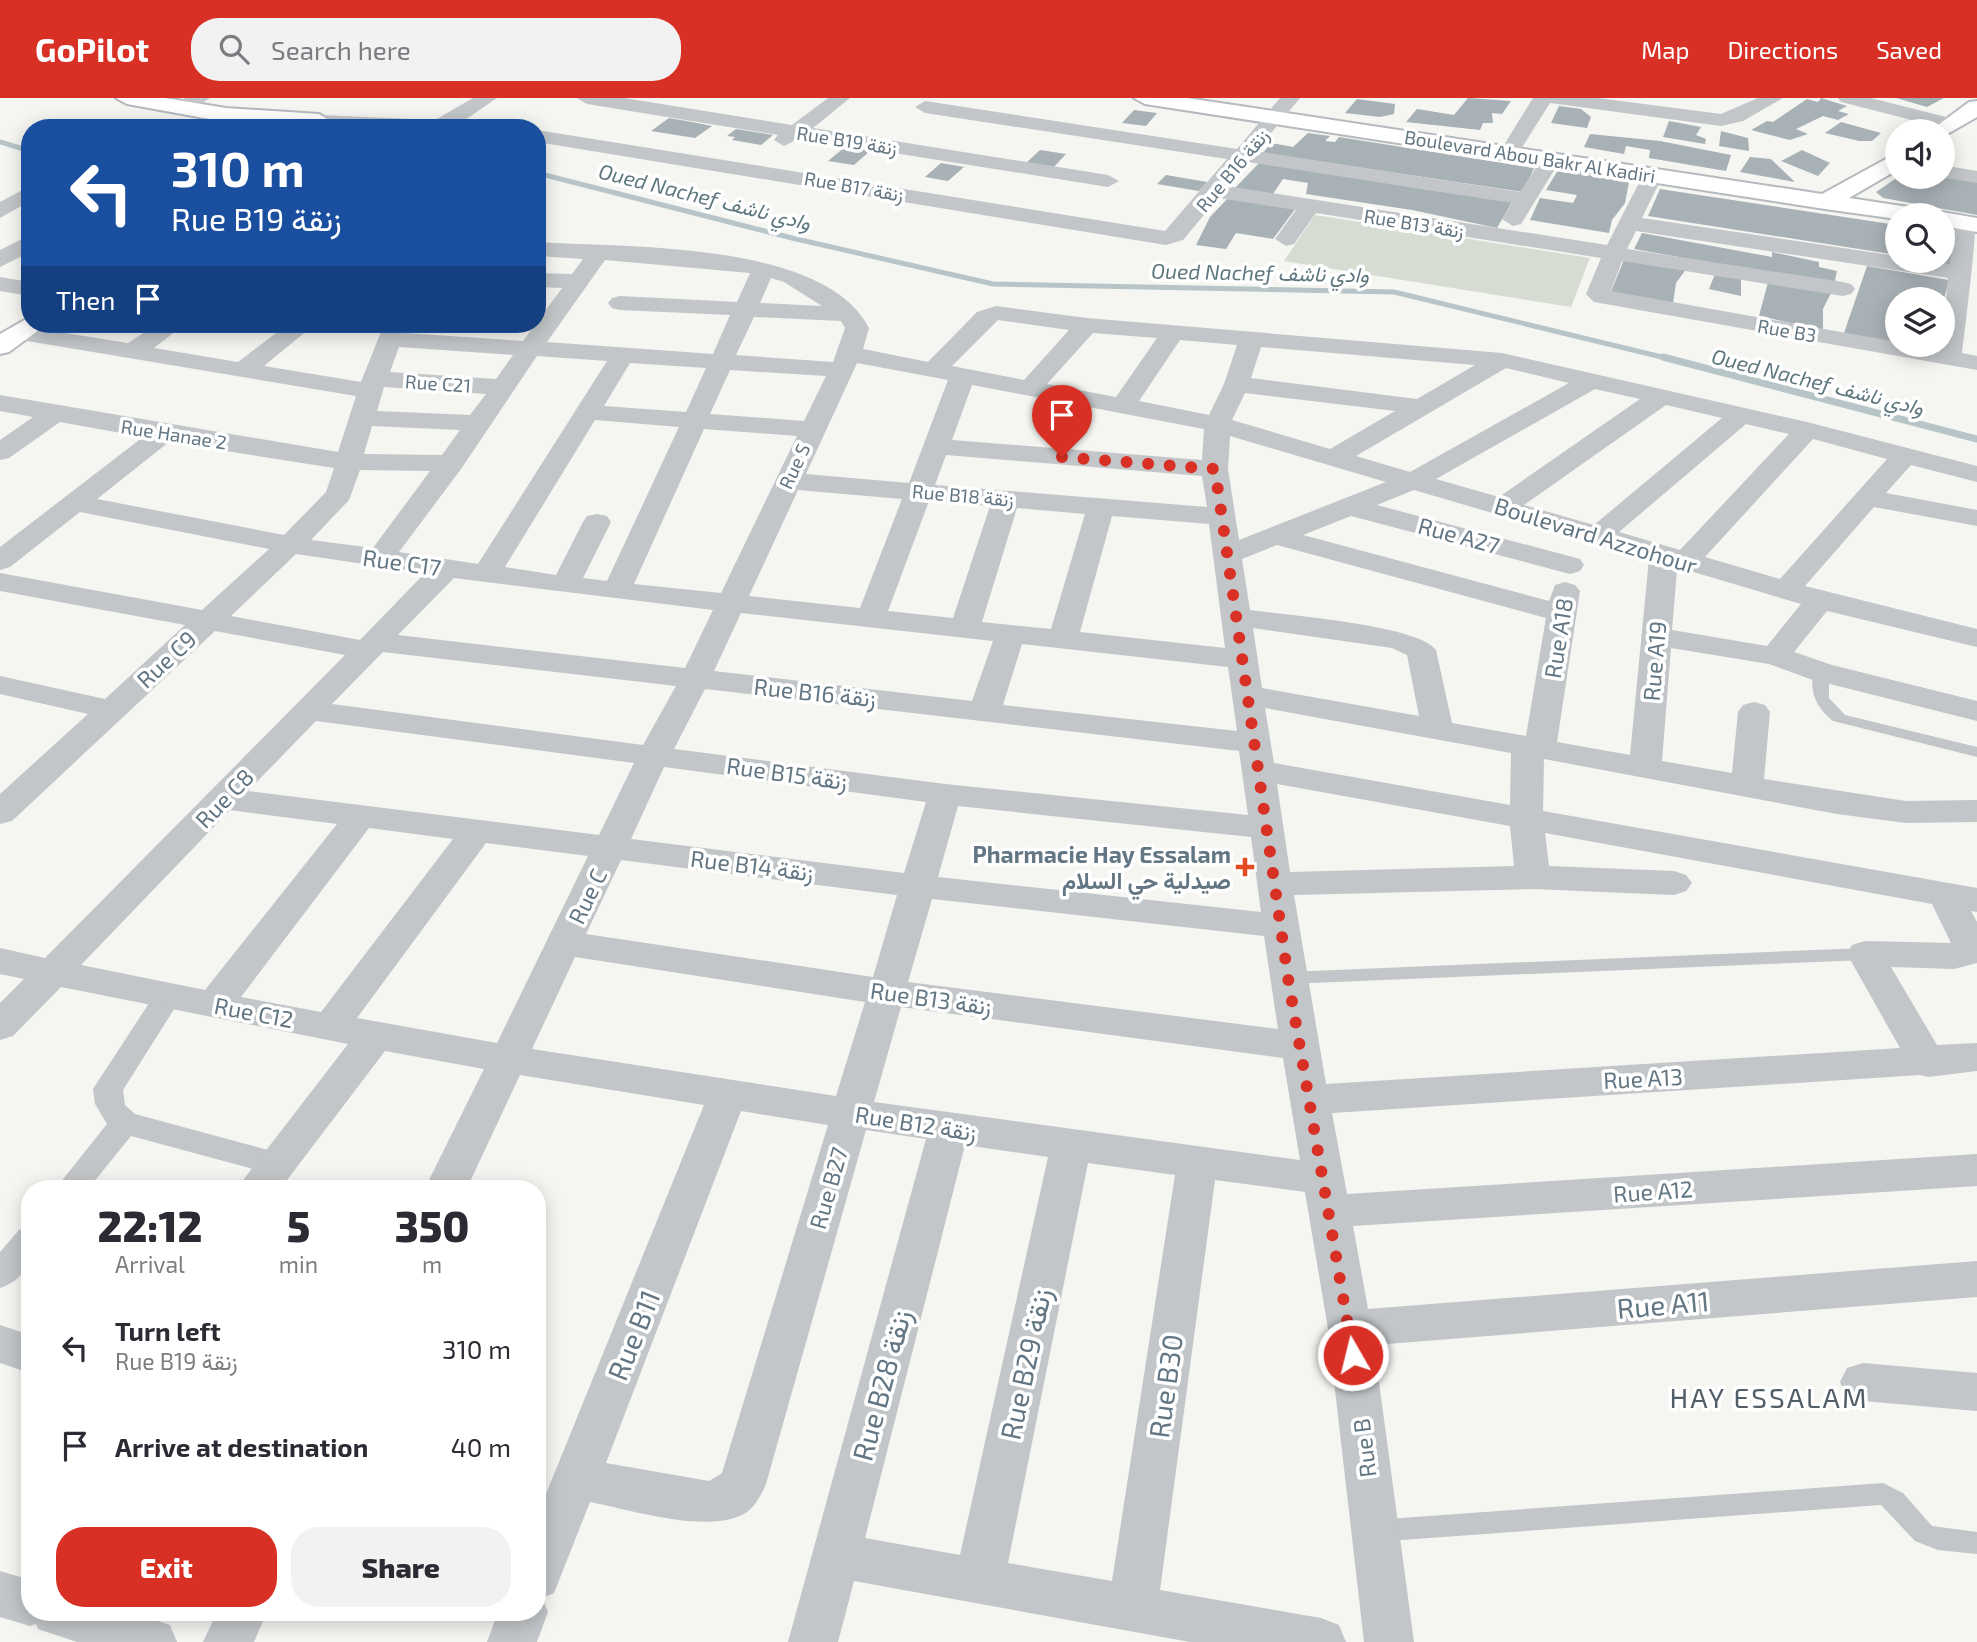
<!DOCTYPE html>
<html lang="en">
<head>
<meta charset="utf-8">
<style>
	body { margin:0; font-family:"Exo 2",Vazirmatn,sans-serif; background:#f2f2f3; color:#2b2b33; height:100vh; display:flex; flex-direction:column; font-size:26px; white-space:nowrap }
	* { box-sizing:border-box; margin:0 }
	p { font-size:23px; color:#7c7c81 }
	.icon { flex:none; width:38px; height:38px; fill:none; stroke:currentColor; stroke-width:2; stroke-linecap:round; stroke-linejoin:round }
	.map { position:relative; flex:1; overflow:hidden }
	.sheet { position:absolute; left:21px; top:1082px; width:525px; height:441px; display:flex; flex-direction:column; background:#fff; border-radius:28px; box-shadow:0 4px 18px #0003 }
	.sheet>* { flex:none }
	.top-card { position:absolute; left:21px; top:21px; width:525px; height:214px; border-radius:28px; box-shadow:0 4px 18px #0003; background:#1a4fa0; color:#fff; overflow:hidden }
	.buttons { position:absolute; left:1885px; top:21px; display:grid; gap:14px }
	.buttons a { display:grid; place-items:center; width:70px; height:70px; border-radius:50%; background:#fff; box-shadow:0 4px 18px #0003; font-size:35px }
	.pin { position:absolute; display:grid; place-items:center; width:60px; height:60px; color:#fff; margin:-72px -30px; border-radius:50% 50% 50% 0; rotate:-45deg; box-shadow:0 0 7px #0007 }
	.pin .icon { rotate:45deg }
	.me { position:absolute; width:77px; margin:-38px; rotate:352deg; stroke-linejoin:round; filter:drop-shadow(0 0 5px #0008) }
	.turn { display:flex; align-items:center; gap:24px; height:147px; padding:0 35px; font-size:32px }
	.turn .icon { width:91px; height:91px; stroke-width:2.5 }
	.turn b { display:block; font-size:49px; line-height:60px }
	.then { display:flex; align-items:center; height:66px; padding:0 35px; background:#0003; gap:14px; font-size:26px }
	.eta { display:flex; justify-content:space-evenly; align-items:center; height:119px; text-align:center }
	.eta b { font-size:42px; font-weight:800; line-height:49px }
	.action { display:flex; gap:14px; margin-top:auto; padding:14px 35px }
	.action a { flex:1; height:80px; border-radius:28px; background:#d93025; color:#fff; font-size:28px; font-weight:800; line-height:80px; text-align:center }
	.action a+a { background:#f2f2f3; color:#2b2b33 }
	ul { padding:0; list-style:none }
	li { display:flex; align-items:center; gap:21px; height:98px; padding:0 35px }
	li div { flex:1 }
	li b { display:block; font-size:26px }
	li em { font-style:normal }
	header { display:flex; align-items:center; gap:42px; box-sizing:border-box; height:98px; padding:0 35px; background:#d93025; color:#fff }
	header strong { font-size:33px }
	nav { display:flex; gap:38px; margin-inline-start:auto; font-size:24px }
	.search { width:490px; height:63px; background:#f2f2f3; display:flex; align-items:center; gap:18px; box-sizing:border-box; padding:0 24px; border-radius:28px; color:#7c7c81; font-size:26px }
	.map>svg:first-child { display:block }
</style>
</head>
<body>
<header>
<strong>GoPilot</strong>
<div class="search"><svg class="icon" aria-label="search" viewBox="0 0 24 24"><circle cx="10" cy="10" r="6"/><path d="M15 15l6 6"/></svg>Search here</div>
<nav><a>Map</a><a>Directions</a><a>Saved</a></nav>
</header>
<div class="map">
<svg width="1977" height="1544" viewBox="0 0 1977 1544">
	<rect width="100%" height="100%" fill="#f5f5f1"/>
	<path fill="#d6dcd2" d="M1315,117L1590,160L1571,209L1284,163Z"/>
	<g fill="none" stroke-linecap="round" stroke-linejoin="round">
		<g stroke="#b7c5c8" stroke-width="5">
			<path d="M0,44L30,53"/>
			<path d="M537,75L792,140L993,186L1394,194L1670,261"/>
		</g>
		<path stroke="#b7c5c8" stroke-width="7" d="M1663,259L1977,341"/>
	</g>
	<g fill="#a8b1b6">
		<path d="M1468,0L1511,3L1502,16L1492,15L1493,25H1483L1480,32L1406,24L1417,11L1454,17Z"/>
		<path d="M1821,0L1847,8L1838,13L1849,16L1838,22L1823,18L1796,31L1808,36L1790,42L1751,32L1767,23L1773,24L1807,1L1818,4Z"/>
		<path d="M1896,0H1944L1927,9Z"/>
		<path d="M1357,1L1395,6L1394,16L1380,19L1345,15Z"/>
		<path d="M1559,8L1581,11L1591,19L1587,30L1551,25Z"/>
		<path d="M1134,12L1157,15L1146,28L1122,25Z"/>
		<path d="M669,20L692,24L712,28L695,40L651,33Z"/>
		<path d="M1669,23L1701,29L1696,37L1706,41L1705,46L1663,39Z"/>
		<path d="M1841,24L1881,35L1872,43H1859L1825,35Z"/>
		<path d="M736,31L773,37L761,47L732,42L735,39L727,38Z"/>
		<path d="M1721,33L1748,40L1749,53L1719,48Z"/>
		<path d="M1308,35L1330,38L1325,43L1335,44L1339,39L1534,70L1523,94L1263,55L1271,45L1293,49Z"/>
		<path d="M1590,36L1660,43L1731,57L1726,73L1649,60L1650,52L1626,48L1624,56L1584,49Z"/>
		<path d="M845,49L870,53L854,67L828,63Z"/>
		<path d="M1040,52L1066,56L1053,70L1026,65Z"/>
		<path d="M1802,52L1830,65L1818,78L1781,63Z"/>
		<path d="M1750,59L1771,61L1795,84L1740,74Z"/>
		<path d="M1260,64L1423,91L1512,104L1497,130L1412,112L1306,96L1308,85L1283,81L1273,96L1235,90Z"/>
		<path d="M941,65L964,69L948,83L925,79Z"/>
		<path d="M1558,72L1629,84L1625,105L1612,122L1609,135L1530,122L1540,100L1573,105L1577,97L1546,92Z"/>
		<path d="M1166,77L1207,84L1199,93L1157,86Z"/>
		<path d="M1898,79H1942L1977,83V117L1883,100L1876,94Z"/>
		<path d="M1660,91L1897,127V157L1648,118Z"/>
		<path d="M1229,99L1296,110L1273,141L1236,135L1226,151L1196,147L1210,119Z"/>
		<path d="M1942,134L1956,136L1951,167L1936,164L1942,163Z"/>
		<path d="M1642,135L1772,159V154L1819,164V169L1837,173L1834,187L1634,151Z"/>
		<path d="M1625,159L1687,170L1676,185L1673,206L1611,194Z"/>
		<path d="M1867,168L1949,182L1944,201H1897V245L1844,235Z"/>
		<path d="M1715,176L1741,180V198L1709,191Z"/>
		<path d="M1768,184L1831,195L1823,211V232L1759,218Z"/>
	</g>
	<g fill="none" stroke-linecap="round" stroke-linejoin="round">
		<g stroke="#b4babe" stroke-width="4">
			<g id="secondary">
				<path d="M116,0H165L226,10L319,16L330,23L319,30L226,24L127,6Z"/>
				<path d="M1134,0H1187L1822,96L1897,55V72L1849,100L1915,110L1923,112L1927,117H1897V121L1825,111L1145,6Z"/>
				<path d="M1977,3V19L1942,39V33H1930L1969,4Z"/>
				<path d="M1942,114L1977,120V134L1942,128V117H1933Z"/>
				<path d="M30,219V226H47L9,254L0,256V236Z"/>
			</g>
		</g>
		<g fill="#c2c6c9" fill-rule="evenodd">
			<path d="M1821,569L1829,574V600L1845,617L1977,649V659L1833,623C1816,609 1810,596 1813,574Z"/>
			<path d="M1865,850L1874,856L1865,862L1288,886L1281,885L1279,880L1281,875L1288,874Z"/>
			<path d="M1883,1385L1903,1395L1932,1428L1977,1434V1456L1938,1452L1915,1443L1881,1407L1374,1444L1365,1441L1362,1433L1365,1425L1374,1422Z"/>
		</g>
		<g fill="#c2c6c9" fill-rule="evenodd">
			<path d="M169,887L179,890L183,897L123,992L125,1007L135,1016L286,1057L290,1065L286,1073L275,1077L131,1038L89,1090H56L107,1026L95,1006L93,991L159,890Z"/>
			<path d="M30,1128C30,1156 31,1180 0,1190V1154L19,1132Z"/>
		</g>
		<g fill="#c2c6c9" fill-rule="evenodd">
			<path d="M185,0H210L188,14H174L171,10Z"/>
			<path d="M473,0H497L462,24L475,26L478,30L312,27L309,23L319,17L435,22Z"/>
			<path d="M577,0H624L792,27L828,0H850L813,30L1108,77L1119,83L1108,89L800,40L784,48L774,42L778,37L587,6Z"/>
			<path d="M1280,0H1300L1256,53L1520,94L1544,57L1551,55L1561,61L1521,126L1513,128L1502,121L1512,105L1247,64L1227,88L1607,147L1643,77L1653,71L1663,77L1642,120L1897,158V163L1950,166L1956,125L1959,120H1975C1977,137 1965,230 1962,255L1977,258V272L1594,204L1586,196L1601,160L1316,115L1294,146L1286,148L1275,141L1296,112L1218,100L1183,142L1166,147L537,44V32L1165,133L1227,61L925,15L915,9L925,3L1237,51ZM1636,133L1948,180L1942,247H1939L1938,251L1897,247V244L1611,193L1622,163L1843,198L1851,196L1855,191L1851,186L1843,184L1627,151Z"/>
			<path d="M1533,0H1598L1721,16L1758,0H1783L1743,23L1721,28L1550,5L1516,59H1502L1499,55Z"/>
			<path d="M1838,0H1871L1958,22L1961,26L1951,32L1841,4Z"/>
			<path d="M1942,67L1977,73V85L1940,79H1942Z"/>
			<path d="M30,88V103L0,120V104Z"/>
			<path d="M30,137V154L0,169V152Z"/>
			<path d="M537,144C624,150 824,142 869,230L863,251L928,264L977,214L996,208L1087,220L1502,255L1807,324L1977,368V384L1911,367L1886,395L1977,412V428L1874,409L1805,488L1977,531V549L1827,513L1794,554L1832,567L1977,603V623L1810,581L1769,566L1671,550L1662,663L1732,675L1738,614L1743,607L1754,604L1765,607L1770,614L1764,681L1906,703L1977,702V724L1906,725L1837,716L1544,661L1543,713L1977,790V814L1971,813L1977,824V865L1954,871L1891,869L1937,947L1977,945V973L1928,979L1920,977L1332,1015L1347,1096L1977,1056V1088L1353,1128L1368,1211L1977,1163V1199L1374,1247L1414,1544H1364L1328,1231L1305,1094L1215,1082L1160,1492L1321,1520L1339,1527L1346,1544H1190L854,1483L838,1544H788L926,1041L866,1032L766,1386C761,1397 755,1410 744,1416C706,1436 632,1412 590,1404L554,1495L542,1500L548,1514L537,1544H487L498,1514H537V1418L704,1007L520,977L467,1090H425L484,971L385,953L281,1090H237L348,946L61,889L13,938L0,942V905L24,881L0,876V850L45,860L345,557L215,533L12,723L0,726V696L88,616L0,596V578L105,601L185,527L0,493V475L202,512L269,451L80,414L10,469L0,472V449L143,339L60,324L9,360L0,362V342L33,319L0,313V297L338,354L356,298L21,242L12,240L9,235L12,230L21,228L128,245L157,226H185L154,250L238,264L288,226H315L264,268L361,284L384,226H408L405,235L523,243L562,190L537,189V175L572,176L583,161L537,158ZM605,162L750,175L737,204L620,198L612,200L608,205L612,210L620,212L730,217L713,256L547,244ZM771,180L784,184L822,208L760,205ZM754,219L841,223L845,230L833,264L736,257ZM998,222L1069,232L1024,282L952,268ZM1093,235L1157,240L1116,299L1047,286ZM1180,242L1237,247L1224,286L1209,317L1139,303ZM399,249L513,257L496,281L390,274ZM1261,249L1475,267L1417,301L1251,280ZM537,258L607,263L478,466L399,454L461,371ZM630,265L706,270L686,314L604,308ZM857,265L948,282L909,385L806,376ZM1506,270L1569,285L1410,374L1356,358ZM730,272L826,278L804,323L710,316ZM972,287L1204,331L1202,362L952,342ZM384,289L486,296L470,317L377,313ZM1595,291L1640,301L1499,399L1436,381ZM1245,295L1395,313L1330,351L1232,322ZM1666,307L1722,320L1594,427L1524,407ZM595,322L679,329L607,483L583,480L611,424L607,418L597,416L587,418L583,424L556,477L505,469ZM1746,326L1789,336L1680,452L1619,434ZM372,328L460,332L442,357L364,356ZM704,331L797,338L721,495L634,486ZM1230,338L1386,384L1239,442L1228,371ZM1813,341L1887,361L1780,481L1705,459ZM169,344L334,370L326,394L284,437L97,401ZM946,357L1202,378L1207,409L935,387ZM360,372L430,373L373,450L311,442L349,402ZM798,392L902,401L860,510L749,498ZM1414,392L1649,461L1630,657L1557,644L1580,493L1575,487L1565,484L1555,487L1549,503L1303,437L1351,418L1570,476L1580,473L1584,467L1580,461L1377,407ZM929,403L990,408L953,520L888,513ZM1017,410L1085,416L1051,531L982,524ZM1112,418L1209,426L1225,550L1080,534ZM1277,447L1546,520L1526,638L1452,625L1436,552C1419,527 1285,517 1250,512L1242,461ZM296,456L425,475L360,542L231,518ZM1677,471L1687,472L1801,506L1767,548L1672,532ZM454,480L713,512L685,570L398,537ZM741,515L993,543L972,603L714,573ZM1253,530L1392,550L1407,557L1419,618L1262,590ZM1022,546L1228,569L1237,633L1003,607ZM383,554L676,588L643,647L332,606ZM705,591L1239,653L1248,717L945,686L674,651ZM1265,610L1511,655L1510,707L1274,665ZM316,623L634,665L599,737L248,693ZM664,669L926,704L904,775L631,741ZM1277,686L1510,728L1514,768L1290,774ZM958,708L1251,739L1261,814L938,779ZM230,712L337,726L205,892L81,867ZM369,730L453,741L321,914L241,899ZM1545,735L1932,806L1951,845L1865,843L1852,847L1847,856L1900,950L1326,986L1294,797L1533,791L1674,797L1686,793L1692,785L1686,777L1674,773L1549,768ZM486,745L588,758L497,945L357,920ZM621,762L897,797L873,879L586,836ZM932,801L1264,838L1278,931L908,884ZM575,859L865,904L836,998L532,951ZM901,909L1283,960L1300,1062L874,1004ZM741,1013L828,1027L722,1375L709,1383L606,1365ZM965,1047L1048,1059L960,1457L865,1440ZM1088,1065L1175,1077L1112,1483L1008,1465Z"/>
			<path d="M0,179L30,184V198L0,193Z"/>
			<path d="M0,1227L30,1237V1275L0,1265Z"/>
			<path d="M1863,1265L1977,1275V1313L1863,1303L1847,1298L1840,1284L1847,1270Z"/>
			<path d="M0,1473L30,1482V1514H132L170,1527L177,1544H77L38,1531L36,1526L30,1528L0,1519Z"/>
			<path d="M217,1514H267L254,1544H203Z"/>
		</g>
		<use href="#secondary" fill="#fff" fill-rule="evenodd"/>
	</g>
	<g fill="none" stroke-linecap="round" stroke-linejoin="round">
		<path stroke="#d93025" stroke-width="12" stroke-dasharray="0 21.6" d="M1062,359L1215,371L1288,880L1353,1257"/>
	</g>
	<path fill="#e54a21" stroke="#fff" stroke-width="2.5" d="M1241.5 758.5h7v7h7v7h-7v7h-7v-7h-7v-7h7z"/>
	<g text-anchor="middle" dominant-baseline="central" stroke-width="7" stroke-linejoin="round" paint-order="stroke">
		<g font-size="19" fill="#637683" stroke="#fff">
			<text transform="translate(847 42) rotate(9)">Rue B19 زنقة</text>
			<text transform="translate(1530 58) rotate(9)">Boulevard Abou Bakr Al Kadiri</text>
			<text transform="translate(1232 72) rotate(-50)">Rue B16 زنقة</text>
			<text transform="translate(854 88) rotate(10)">Rue B17 زنقة</text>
			<text transform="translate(1414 125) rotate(9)">Rue B13 زنقة</text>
			<text transform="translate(1787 232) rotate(10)">Rue B3</text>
			<text transform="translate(438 285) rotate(4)">Rue C21</text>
			<text transform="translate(174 336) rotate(9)">Rue Hanae 2</text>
			<text transform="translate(794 368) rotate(-65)">Rue S</text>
			<text transform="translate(963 397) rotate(5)">Rue B18 زنقة</text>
		</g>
		<g font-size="21" font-style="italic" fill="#5f777f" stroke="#fff">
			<text transform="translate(705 98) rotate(14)">Oued Nachef وادي ناشف</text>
			<text transform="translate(1260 174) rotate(1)">Oued Nachef وادي ناشف</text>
			<text transform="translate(1818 283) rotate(14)">Oued Nachef وادي ناشف</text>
		</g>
		<g font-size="23" fill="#637683" stroke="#fff">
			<text transform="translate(1459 437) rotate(15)">Rue A27</text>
			<text transform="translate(1596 437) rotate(17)">Boulevard Azzohour</text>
			<text transform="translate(402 464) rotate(8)">Rue C17</text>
			<text transform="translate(1558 540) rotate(-81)">Rue A18</text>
			<text transform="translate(166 561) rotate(-43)">Rue C9</text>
			<text transform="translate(1654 563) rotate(-85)">Rue A19</text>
			<text transform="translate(815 594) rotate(6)">Rue B16 زنقة</text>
			<text transform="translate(787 675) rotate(8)">Rue B15 زنقة</text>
			<text transform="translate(224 700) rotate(-46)">Rue C8</text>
			<text transform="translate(752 767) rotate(7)">Rue B14 زنقة</text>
			<text transform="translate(587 798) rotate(-64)">Rue C</text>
			<text transform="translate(931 900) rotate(8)">Rue B13 زنقة</text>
			<text transform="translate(254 914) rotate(11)">Rue C12</text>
			<text transform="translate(1643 980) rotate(-3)">Rue A13</text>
			<text transform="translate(916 1025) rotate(9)">Rue B12 زنقة</text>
			<text transform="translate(828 1090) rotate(-74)">Rue B27</text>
			<text transform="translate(1653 1093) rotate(-4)">Rue A12</text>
			<text transform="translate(1364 1350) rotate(-97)">Rue B</text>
		</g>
		<g font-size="23" font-weight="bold" fill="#637683" stroke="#fff" text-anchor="end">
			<text x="1231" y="756">Pharmacie Hay Essalam<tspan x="1231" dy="26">صيدلية حي السلام</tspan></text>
		</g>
		<g font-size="28" fill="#637683" stroke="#fff">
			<text transform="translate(1663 1206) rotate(-5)">Rue A11</text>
			<text transform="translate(633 1237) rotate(-68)">Rue B11</text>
			<text transform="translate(1025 1266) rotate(-78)">Rue B29 زنقة</text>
			<text transform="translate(881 1287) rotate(-75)">Rue B28 زنقة</text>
			<text transform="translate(1165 1288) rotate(-82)">Rue B30</text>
		</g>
		<g font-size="28" letter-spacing="2" fill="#515e68" stroke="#fff">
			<text x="1769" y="1299">HAY ESSALAM</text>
		</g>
	</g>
</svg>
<div class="buttons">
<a><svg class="icon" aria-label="sound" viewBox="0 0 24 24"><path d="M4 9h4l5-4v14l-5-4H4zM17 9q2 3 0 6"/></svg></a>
<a><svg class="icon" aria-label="search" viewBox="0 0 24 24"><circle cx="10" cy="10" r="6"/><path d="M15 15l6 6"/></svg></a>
<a><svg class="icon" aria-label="layers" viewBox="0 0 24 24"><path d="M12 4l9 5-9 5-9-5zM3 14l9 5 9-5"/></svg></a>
</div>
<div class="pin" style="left:1062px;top:359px;background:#d93025"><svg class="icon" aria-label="arrive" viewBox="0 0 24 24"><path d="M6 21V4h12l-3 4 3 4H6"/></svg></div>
<svg class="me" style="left:1353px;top:1257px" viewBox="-20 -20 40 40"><circle r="17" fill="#d93025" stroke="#fff" stroke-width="3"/><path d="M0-11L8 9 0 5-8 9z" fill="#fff"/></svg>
<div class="top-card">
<div class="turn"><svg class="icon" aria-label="left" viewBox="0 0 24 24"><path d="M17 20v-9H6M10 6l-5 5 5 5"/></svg><div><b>310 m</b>Rue B19 زنقة</div></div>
<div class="then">Then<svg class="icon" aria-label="arrive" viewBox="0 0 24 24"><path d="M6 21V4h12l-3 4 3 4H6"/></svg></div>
</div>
<section class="sheet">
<div class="eta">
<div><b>22:12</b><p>Arrival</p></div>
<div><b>5</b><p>min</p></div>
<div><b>350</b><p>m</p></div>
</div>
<ul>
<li><svg class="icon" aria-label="left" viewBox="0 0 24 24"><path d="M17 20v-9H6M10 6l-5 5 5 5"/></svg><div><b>Turn left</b><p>Rue B19 زنقة</p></div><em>310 m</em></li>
<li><svg class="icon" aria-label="arrive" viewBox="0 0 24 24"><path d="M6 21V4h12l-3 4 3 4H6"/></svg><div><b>Arrive at destination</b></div><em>40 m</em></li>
</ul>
<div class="action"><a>Exit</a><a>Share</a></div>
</section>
</div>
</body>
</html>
